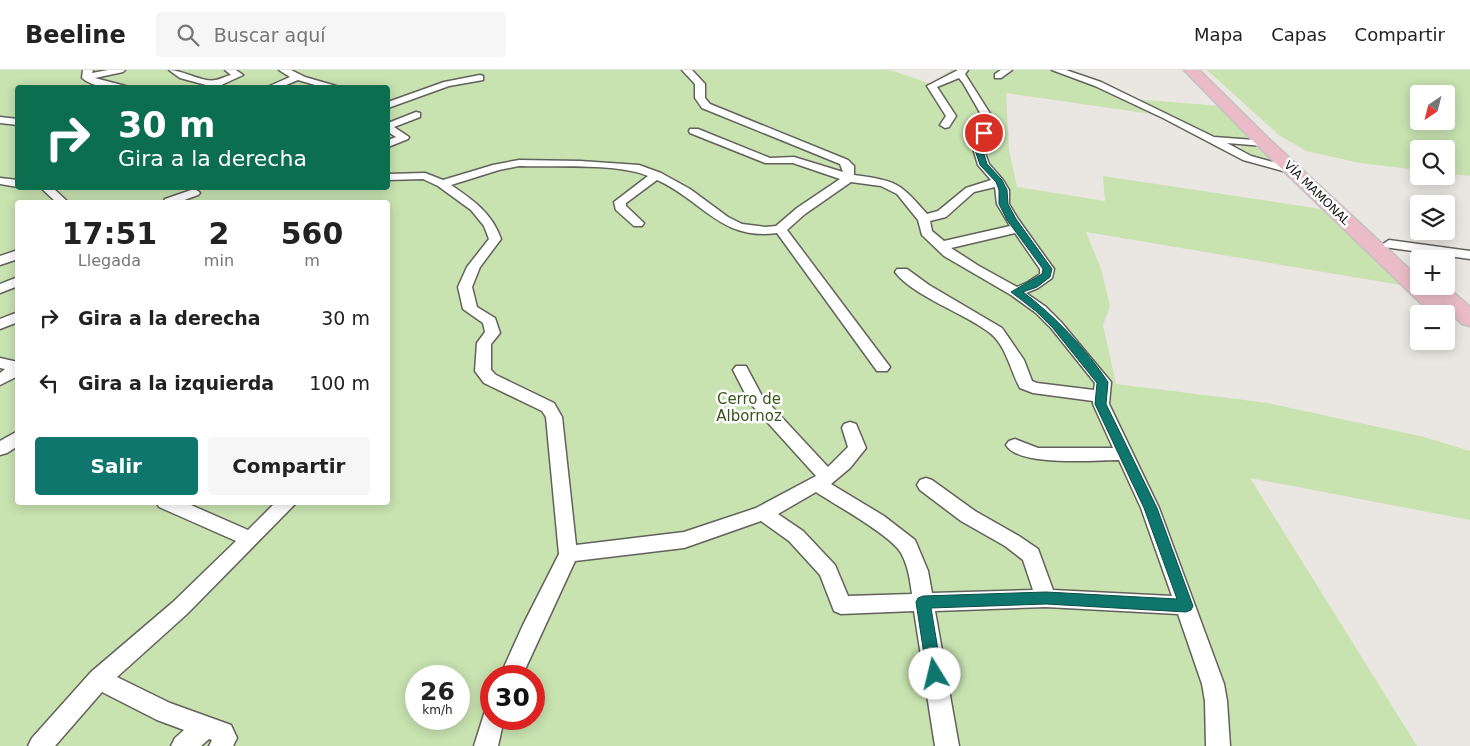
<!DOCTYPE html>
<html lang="es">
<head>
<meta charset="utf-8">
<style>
	body { margin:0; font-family:"DejaVu Sans",sans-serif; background:#f6f6f6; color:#222; height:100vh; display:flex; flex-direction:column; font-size:19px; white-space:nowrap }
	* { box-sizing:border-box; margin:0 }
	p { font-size:16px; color:#767676 }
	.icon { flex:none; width:28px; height:28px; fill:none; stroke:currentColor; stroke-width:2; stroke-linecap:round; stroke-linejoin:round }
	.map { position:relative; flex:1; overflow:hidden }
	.details { position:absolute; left:15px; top:130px; width:375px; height:305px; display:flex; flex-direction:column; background:#fff; border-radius:5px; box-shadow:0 2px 12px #0003 }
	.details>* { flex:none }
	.top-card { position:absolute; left:15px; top:15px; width:375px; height:105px; border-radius:5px; box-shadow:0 2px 12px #0003; background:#0b6e4f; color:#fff; overflow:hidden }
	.needle { width:32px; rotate:215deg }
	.controls { position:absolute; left:1410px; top:15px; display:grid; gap:10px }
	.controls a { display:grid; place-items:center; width:45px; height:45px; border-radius:5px; background:#fff; box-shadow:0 2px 12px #0003; font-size:25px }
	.speed { position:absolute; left:405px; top:595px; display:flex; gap:10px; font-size:25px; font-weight:700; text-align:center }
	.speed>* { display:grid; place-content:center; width:65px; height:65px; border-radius:50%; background:#fff; box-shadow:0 2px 12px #0003; line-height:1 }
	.speed small { font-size:12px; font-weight:400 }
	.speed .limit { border:8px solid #d22; background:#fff; color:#111 }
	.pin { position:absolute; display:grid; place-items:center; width:42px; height:42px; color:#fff; margin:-21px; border:2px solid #fff; border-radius:50%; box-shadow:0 1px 5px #0007 }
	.me { position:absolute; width:55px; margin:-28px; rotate:351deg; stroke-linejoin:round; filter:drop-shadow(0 0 4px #0008) }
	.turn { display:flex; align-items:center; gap:18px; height:105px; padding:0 20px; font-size:22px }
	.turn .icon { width:65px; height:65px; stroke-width:2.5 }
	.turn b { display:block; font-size:35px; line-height:42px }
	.eta { display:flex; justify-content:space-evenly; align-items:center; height:85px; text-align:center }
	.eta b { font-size:30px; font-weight:600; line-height:35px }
	.button { display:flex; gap:10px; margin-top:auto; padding:10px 20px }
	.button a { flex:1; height:58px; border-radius:5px; background:#0f766e; color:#fff; font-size:20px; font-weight:600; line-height:58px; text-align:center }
	.button a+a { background:#f6f6f6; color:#222 }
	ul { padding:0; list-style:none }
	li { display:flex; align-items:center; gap:15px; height:65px; padding:0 20px }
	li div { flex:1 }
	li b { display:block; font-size:19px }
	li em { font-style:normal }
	header { display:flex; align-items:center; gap:30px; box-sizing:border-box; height:70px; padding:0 25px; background:#fff; border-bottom:1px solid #e0e0e0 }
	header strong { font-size:24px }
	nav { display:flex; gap:28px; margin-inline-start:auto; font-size:18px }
	.search { width:350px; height:45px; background:#f6f6f6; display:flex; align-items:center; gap:12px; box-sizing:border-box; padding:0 18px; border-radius:5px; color:#767676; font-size:19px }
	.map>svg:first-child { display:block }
</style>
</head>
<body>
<header>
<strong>Beeline</strong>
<div class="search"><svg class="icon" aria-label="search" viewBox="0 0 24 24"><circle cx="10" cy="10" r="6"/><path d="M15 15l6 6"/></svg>Buscar aquí</div>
<nav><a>Mapa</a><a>Capas</a><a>Compartir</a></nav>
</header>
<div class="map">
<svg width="1470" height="676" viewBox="0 0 1470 676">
	<rect width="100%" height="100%" fill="#eae6e1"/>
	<g fill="#c8e2b0" fill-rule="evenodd">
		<path d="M0,0H890L931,14L951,0H1060L1165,46L1006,23L1009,80L1017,117L1105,131L1103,106L1321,139L1401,215L1086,162L1101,199L1110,236L1103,255L1116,314L1268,333L1424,367L1470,381V450L1250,408L1417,676H0ZM18,18H388V118H18ZM18,132H388V432H18ZM416,606H459V649H416ZM491,606H534V649H491Z"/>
		<path d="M1207,0H1470V106L1446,103V79H1419V100L1360,93L1306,81L1279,65ZM1419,24H1446V51H1419Z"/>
		<path d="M1134,29L1220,36L1249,65L1246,68L1213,67Z"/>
		<path d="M1248,75H1263L1286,97L1258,88L1241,79V76Z"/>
	</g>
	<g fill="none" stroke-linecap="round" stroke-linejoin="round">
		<g stroke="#63615c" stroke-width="3">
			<g id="street">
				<path d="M83,0H93L92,3L108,0H125L123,2L95,8L133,18C118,18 94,19 82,8Z"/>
				<path d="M169,0C184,0 202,13 216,10C221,9 226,6 231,5L225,0H236L243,5L215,18H203L206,15L180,8Z"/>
				<path d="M279,0H291L305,7L343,18H325L298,10L279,18H265L290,7Z"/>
				<path d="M682,0H692L705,14V28L710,34L848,90L854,96V105C897,111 899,112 927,144L938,141L966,118L991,110L978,95L972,75L986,53L963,13L959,8L937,17L956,46L949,57L945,58L940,55L946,46L927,16L958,0H968L965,4L996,53L982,75L989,94L1003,110L1009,120V134L1018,149L1054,199L1052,208L1038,218L1026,223L1046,237L1061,252L1111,312L1109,334L1159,438L1224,614L1227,631L1230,676H1206L1205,631L1202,614L1178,544L1046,537L935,541L959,676H935L914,541L841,544L834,541L820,505L789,471L761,451L684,478L575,491L522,606H500L523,555L559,484L546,347L542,341L484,313L475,301L477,273L485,262L483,253L463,239L458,217L467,197L489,169L484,156L471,140L438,116L423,109L388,110V104L425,103L443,110L493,95L519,90L580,91L639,95L661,103L690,119L728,147L742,154L765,157L776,156L797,138L840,109L793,93H765L690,63L689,61L690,59H698L770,88L794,87L843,102L840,94L702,38L695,28V14ZM519,96C553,97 619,93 648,106L614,132L616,140L634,156H642L644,153L626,136V133L657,110C702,130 721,171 777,163L877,301H887L890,297L887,293L787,160L805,144L851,112L881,116L897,124L918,150L922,165L944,186L1011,225L1036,243L1051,258L1095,313L1094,320L1037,313L1032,311L1024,290L1002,258L929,215L907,199H897L895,202C913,226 966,244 990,263C1006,275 1011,302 1020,318L1033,323L1093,331V334L1113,378H1038L1015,369L1009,371L1006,375C1019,397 1095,390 1119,390L1141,438L1172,526L1053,520L1038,479L1019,466L975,441L932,410L926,408L920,410L917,415L920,420L961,451L1005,476L1023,490L1033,520L932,523L928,501L915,470L884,446L831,414L850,398L866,378L856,354L850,352L844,354L842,358L848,377L828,397L762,326L746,296H736L733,300L750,333L816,406L756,438L684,462L576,475L562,347L554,333L496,305L491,300V274L500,263L495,248L477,237L472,217L480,197L501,169C492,143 473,130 451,115L499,100ZM995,117L997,134L1010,156L944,171L932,161L930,151L946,147L974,122ZM1015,163L1040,199V204L1028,212L1017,217L979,196L951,178ZM816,422C834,434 892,466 901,483C908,495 910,510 912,524L848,526L835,495L803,461L778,444Z"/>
				<path d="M1001,0H1012L1001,8H995V4Z"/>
				<path d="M1052,0H1066L1101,12L1214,67L1268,71L1269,73L1264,76L1227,73L1251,86L1298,99L1300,101L1294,104L1243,90L1163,48L1095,16Z"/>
				<path d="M480,5L483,6V10L449,16L388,38V32L444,12Z"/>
				<path d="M416,42L420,43V47L394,57L409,67L408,69L388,77V70L396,67L388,62V53Z"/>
				<path d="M0,47L18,49V55L0,53Z"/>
				<path d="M0,108L18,110V117L0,114Z"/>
				<path d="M41,118H53L68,132H56Z"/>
				<path d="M194,119L198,121L200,123L198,125L179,132H163L165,129Z"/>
				<path d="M1389,170L1470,181V189L1384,177L1383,174Z"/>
				<path d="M18,180V189L0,195V186Z"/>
				<path d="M18,207V216L0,223V214Z"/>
				<path d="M18,242V252L0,259V249Z"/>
				<path d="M0,288L18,292V306L0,315V303L5,299L0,298Z"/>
				<path d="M18,361V376L7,383L0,385V371Z"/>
				<path d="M156,432H184L248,460L276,432H297L187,544L117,607L170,633L231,655L237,668L233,676H209L212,670L209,669L201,676H171L175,668L184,660L157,650L102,622L55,676H28L32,668L91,602L173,532L236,471L159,437Z"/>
				<path d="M491,639V649H504L498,676H474L485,641Z"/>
			</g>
		</g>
		<g stroke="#c2c1c1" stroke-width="3">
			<path id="primary" d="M1184,0H1199L1270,70L1419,208V216L1430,218L1431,216H1446L1470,237V256L1462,254L1454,246L1446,250V244H1432L1258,76Z"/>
		</g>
		<use href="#street" fill="#fff" fill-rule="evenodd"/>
		<use href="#primary" fill="#ebbcc7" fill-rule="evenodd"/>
	</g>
	<path fill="#0f766e" stroke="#0a4d48" d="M984,61L987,63L981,74L987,94L1002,110L1007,120L1008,134L1016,149L1052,199L1050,207L1037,217L1023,222C1055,246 1086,279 1108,312L1106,334L1157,438L1193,536L1191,540L1186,542L1046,534L931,538L942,604L940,609L935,611L929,609L927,604L916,532L918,528L923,526L1046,522L1177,529L1144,438L1095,334L1097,313L1052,257L1037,242L1011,222L1042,204L1043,199L1007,150L999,134V120L996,112L980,95L973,74L981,62Z"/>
	<g text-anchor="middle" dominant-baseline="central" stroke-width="5" stroke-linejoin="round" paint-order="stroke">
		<g font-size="12" fill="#131210" stroke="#fff">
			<text transform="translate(1317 123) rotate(44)">VÍA MAMONAL</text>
		</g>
		<g font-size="15" fill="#395319" stroke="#fff">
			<text x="749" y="329">Cerro de<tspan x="749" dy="17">Albornoz</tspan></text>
		</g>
	</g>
</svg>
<div class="controls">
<a><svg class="needle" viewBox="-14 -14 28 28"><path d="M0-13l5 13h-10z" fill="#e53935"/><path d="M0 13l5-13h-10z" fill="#767676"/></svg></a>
<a><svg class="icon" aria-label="search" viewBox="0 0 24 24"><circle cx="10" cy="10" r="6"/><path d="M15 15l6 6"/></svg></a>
<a><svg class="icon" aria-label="layers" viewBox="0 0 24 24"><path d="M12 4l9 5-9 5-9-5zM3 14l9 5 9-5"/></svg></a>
<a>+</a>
<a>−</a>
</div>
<div class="speed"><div>26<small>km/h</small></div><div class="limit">30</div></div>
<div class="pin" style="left:984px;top:63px;background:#d93025"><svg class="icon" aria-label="arrive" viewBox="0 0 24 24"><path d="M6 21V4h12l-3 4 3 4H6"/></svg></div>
<svg class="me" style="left:935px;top:604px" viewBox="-20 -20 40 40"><circle r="19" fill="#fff"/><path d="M0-13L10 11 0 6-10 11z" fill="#0f766e"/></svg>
<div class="top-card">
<div class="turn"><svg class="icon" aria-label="right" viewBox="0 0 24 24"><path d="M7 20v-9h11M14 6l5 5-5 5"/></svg><div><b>30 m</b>Gira a la derecha</div></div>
</div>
<section class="details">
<div class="eta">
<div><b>17:51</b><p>Llegada</p></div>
<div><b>2</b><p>min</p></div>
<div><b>560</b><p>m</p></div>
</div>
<ul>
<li><svg class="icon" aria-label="right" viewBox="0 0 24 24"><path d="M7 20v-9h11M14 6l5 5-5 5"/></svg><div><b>Gira a la derecha</b></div><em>30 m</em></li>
<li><svg class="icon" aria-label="left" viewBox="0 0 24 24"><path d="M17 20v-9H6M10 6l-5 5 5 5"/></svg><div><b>Gira a la izquierda</b></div><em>100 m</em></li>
</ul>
<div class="button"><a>Salir</a><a>Compartir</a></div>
</section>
</div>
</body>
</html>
